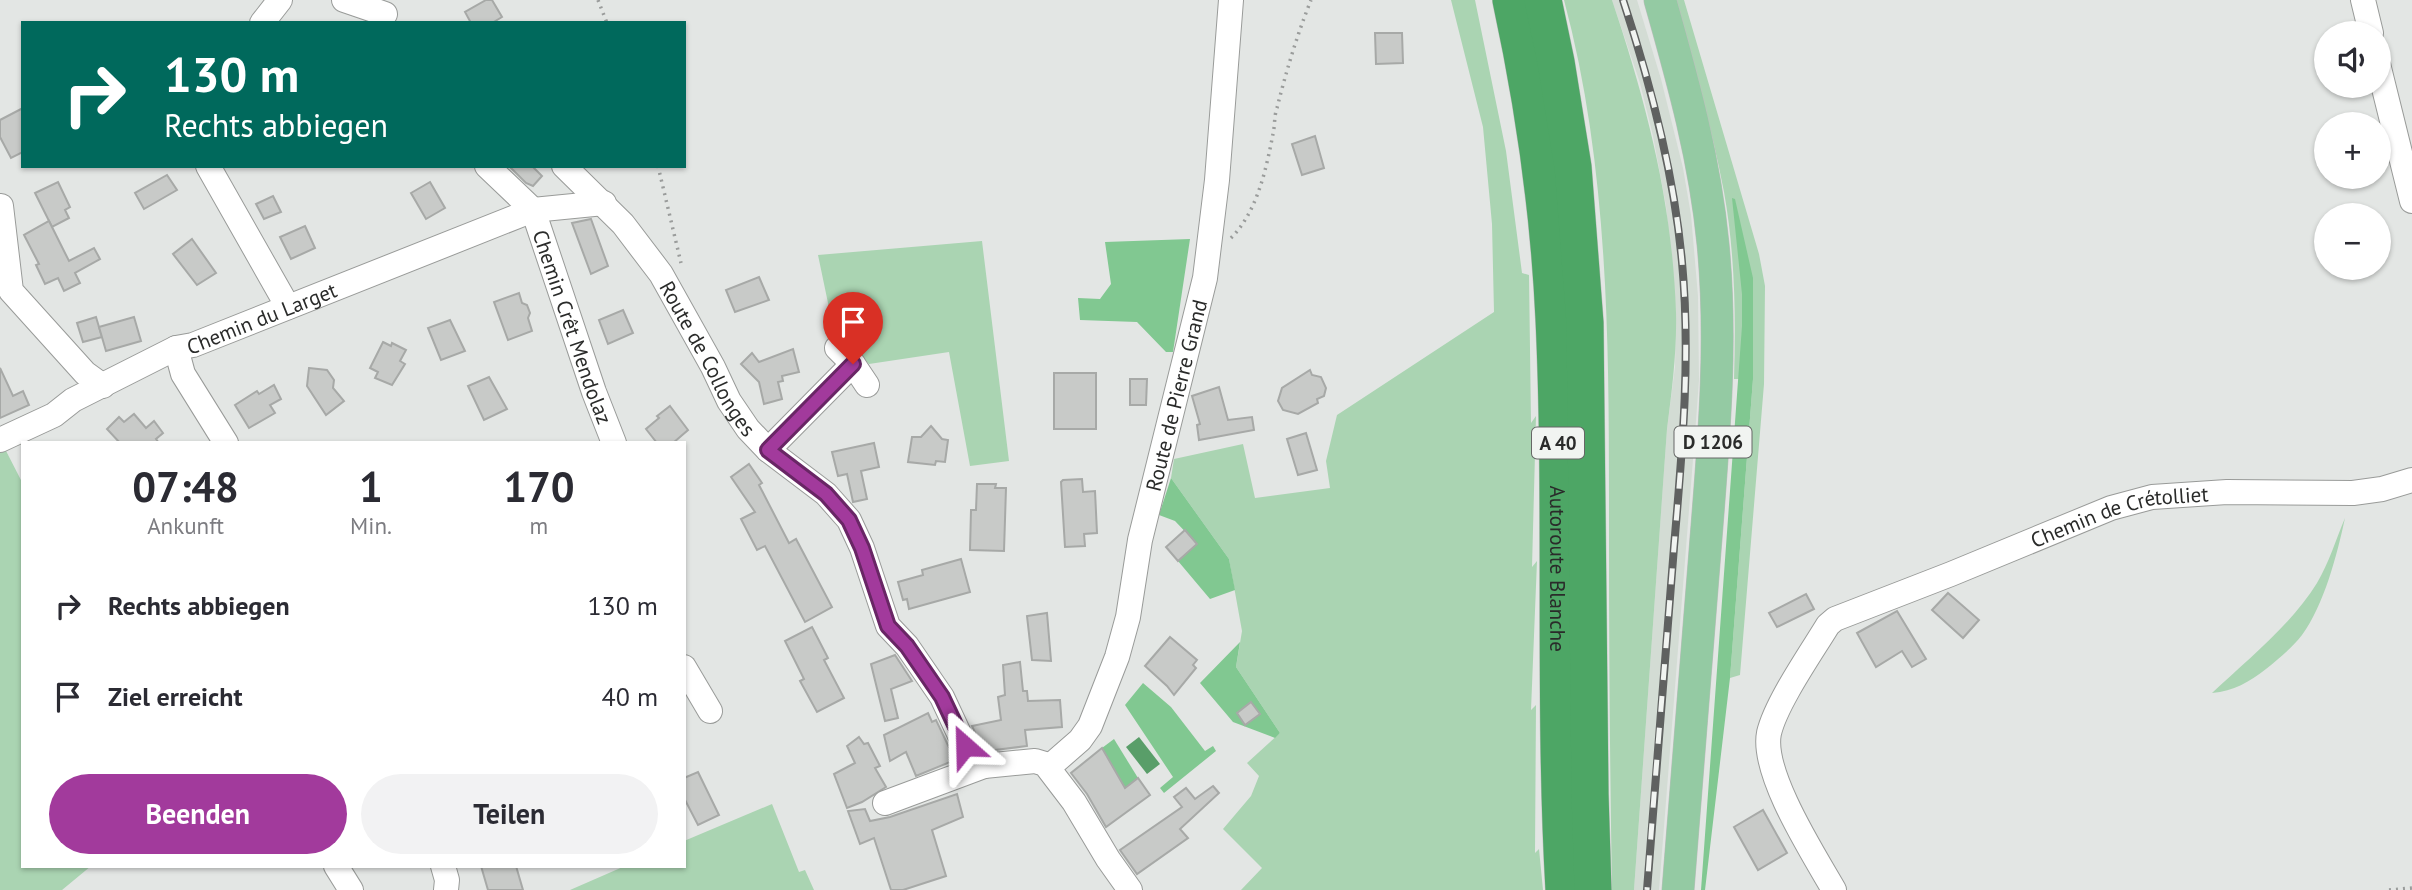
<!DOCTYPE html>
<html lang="de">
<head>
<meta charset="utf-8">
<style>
	body { margin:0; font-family:"PT Sans",sans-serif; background:#f2f2f3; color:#2b2b33; height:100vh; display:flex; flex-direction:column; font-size:26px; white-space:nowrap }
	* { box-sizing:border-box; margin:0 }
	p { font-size:23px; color:#7c7c81 }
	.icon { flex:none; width:38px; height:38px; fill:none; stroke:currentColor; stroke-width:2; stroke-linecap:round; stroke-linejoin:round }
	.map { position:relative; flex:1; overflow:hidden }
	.details { position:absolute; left:21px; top:441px; width:665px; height:427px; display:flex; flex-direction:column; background:#fff; border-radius:0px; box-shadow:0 2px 5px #0004 }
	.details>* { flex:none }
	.top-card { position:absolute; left:21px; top:21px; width:665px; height:147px; border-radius:0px; box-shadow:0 2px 5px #0004; background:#00695c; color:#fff; overflow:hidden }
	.controls { position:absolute; left:2314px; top:21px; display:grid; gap:14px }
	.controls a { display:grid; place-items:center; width:77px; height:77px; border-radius:50%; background:#fff; box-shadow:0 2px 5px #0004; font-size:35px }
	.pin { position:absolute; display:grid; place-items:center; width:60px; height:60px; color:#fff; margin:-72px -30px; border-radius:50% 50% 50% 0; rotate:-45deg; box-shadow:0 0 7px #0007 }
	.pin .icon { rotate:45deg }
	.me { position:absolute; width:77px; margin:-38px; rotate:335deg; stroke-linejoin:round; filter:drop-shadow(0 0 5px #0008) }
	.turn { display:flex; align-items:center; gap:24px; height:147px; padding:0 28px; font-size:32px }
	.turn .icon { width:91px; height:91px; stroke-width:2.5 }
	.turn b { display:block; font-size:49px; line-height:60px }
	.eta { display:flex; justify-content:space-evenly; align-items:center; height:119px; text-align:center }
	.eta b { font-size:42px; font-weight:700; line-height:49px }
	.button { display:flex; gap:14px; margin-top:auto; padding:14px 28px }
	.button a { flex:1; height:80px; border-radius:42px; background:#a23a9c; color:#fff; font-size:28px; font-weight:700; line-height:80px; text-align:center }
	.button a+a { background:#f2f2f3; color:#2b2b33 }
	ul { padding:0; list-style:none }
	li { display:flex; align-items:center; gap:21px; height:91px; padding:0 28px }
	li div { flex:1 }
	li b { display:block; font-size:26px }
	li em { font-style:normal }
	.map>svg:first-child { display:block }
</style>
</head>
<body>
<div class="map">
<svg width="2412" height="890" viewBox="0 0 2412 890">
	<rect width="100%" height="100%" fill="#e3e6e4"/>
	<path fill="#d3dcd4" d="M1612,0H1637L1661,79L1683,168L1691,215L1698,296L1699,380L1695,434L1659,890H1634L1667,429L1675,367L1676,314L1666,206L1653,136L1640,83Z"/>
	<g fill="#aad4b2">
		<path d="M1451,0H1475L1506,151L1522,273L1529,275L1531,423L1536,416L1532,567L1537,561L1531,710L1536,705L1535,853L1539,849L1543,890H1241L1262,868L1223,829L1251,796L1259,776L1247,763L1280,733L1236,667L1242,631L1229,559L1171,478L1174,459L1243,444L1255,498L1330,488L1326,461L1337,415L1494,312L1492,224L1483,127Z"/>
		<path d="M1564,0H1612C1647,105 1672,200 1676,312C1677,351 1672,390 1667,429L1634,890H1612C1610,774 1609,657 1609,541C1609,361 1611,175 1564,0Z"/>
		<path d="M1675,0H1684L1759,254L1765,286L1764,384L1740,675L1730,678L1753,379H1734C1736,317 1735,253 1724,192C1712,127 1692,64 1675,0Z"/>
		<path d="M982,241L1009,461L970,466L949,352L869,364L833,327L818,255Z"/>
		<path d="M0,444L4,447L23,484V866H91L62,890H0Z"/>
		<path d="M2345,518C2337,555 2324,605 2302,635C2292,648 2278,659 2266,669C2249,682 2234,691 2212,693C2247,660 2292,624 2317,583C2329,563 2336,539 2345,518Z"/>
		<path d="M772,804L799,872L805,870L814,890H570L625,866H684V841Z"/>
	</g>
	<g fill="#81c891">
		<path d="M1732,198L1735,199L1753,278V379L1730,678L1705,890H1701L1742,326V294Z"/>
		<path d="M1190,239L1173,352H1166L1137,322L1080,320L1078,298L1100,299L1111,284L1105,242Z"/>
		<path d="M1171,478L1229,559L1235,590L1210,599L1178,561L1197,544L1175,521L1159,515Z"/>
		<path d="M1240,642L1236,667L1280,733L1275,738L1233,722L1200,683Z"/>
		<path d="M1143,683L1171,707L1205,751L1213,746L1216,751L1164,793L1160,788L1173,777L1125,705Z"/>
		<path d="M1114,739L1138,778L1125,788L1102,748Z"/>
	</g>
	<path fill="#599e69" d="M1139,737L1160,764L1147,774L1126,747Z"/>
	<g fill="#c8cac8" stroke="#a7a9a7" stroke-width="2">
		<path d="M486,0H492L502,17L492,23H471L465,12Z"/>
		<path d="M1375,33H1402L1403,63L1376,64Z"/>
		<path d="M23,108V152L11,158L0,137V120Z"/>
		<path d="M1315,136L1324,168L1302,175L1292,144Z"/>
		<path d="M509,166H532L542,176L533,186L526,183Z"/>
		<path d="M167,175L177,190L144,209L135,193Z"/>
		<path d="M58,182L70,207L65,210L69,218L52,227L35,193Z"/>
		<path d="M430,182L445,208L426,219L411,193Z"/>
		<path d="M273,196L281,212L264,219L256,204Z"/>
		<path d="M591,219L608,266L591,274L572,223Z"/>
		<path d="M49,221L69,261L94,248L100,259L75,273L80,283L64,291L58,278L45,284L36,265L39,264L24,235Z"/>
		<path d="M305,226L315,248L291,259L280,237Z"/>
		<path d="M192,239L216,273L197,285L173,254Z"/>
		<path d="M759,277L769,300L735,312L726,290Z"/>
		<path d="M519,293L522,303L527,305L530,313L528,318L532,331L508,340L494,302Z"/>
		<path d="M623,310L633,333L608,344L599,320Z"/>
		<path d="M96,317L102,337L83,342L77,323Z"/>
		<path d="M134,317L141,341L106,351L99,327Z"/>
		<path d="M450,320L465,351L441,360L428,328Z"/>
		<path d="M383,342L391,346L392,343L406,350L400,361L405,364L392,385L375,378L378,372L370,368Z"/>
		<path d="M793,349L799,372L782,376L783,381L778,382L782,399L764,404L759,382L741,364L752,353L759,362Z"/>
		<path d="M0,368L13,396L23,391L29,405L0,418Z"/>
		<path d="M309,368L327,370L334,380L333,388L344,401L326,415L307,386Z"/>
		<path d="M1310,370L1312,375L1321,377L1326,388L1324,396L1317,399L1318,403L1298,414L1283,410L1278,401L1282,388Z"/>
		<rect x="1054" y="373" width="42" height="56"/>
		<path d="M489,377L507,409L484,420L468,386Z"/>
		<path d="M1130,379H1147L1146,405H1130Z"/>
		<path d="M274,385L281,399L270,405L275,413L249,428L235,405L257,391L259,394Z"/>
		<path d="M1219,387L1228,420L1252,417L1254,430L1199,440L1197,425L1200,424L1192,396Z"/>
		<path d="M670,406L688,430L673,443H657L646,429L659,418L657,416Z"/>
		<path d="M134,414L146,428L154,421L163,433L156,439L159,443H120L107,429L119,417L124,422Z"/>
		<path d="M931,426L942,439L948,440L945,462L936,461L935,465L908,462L912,437H921Z"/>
		<path d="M1306,433L1317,470L1298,475L1287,439Z"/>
		<path d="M874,443L879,467L861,471L867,499L853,502L847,474L838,476L832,452Z"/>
		<path d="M749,464L762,483L759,485L789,543L796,539L832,607L805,622L765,546L757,550L741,519L755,512L731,477Z"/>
		<path d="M1082,479L1083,492L1095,491L1097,533L1084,534L1085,546L1065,547L1061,482L1063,480Z"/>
		<path d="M977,484H996L995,488H1006L1004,551L970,550L971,510H976Z"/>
		<path d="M1185,530L1197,544L1178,561L1166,547Z"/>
		<path d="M961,559L970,592L909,609L907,599L903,600L898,582L923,575L922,570Z"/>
		<path d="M1948,593L1979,620L1963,638L1932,610Z"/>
		<path d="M1806,594L1814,609L1777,627L1769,613Z"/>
		<path d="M1897,611L1926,659L1912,667L1902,651L1876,667L1857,633Z"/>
		<path d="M1047,613L1051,661L1032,660L1027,616Z"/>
		<path d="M812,627L828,658L824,660L844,698L817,712L800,681L804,679L785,641Z"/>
		<path d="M1170,637L1197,660L1193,665L1196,668L1174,695L1167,686L1145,666Z"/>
		<path d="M895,655L912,681L891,689L898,718L885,721L871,664Z"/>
		<path d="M1020,662L1023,691H1027L1028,701L1060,700L1062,727L1025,730L1027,746L987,751L982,748L972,726L1001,720L998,697L1005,695L1003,665Z"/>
		<path d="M1251,702L1260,714L1245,725L1237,713Z"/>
		<path d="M928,713L932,722L936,720L955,760L916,776L906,752L890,761L884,735Z"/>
		<path d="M859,737L864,744L868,743L880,766L875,768L886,787L862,802L847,808L834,774L855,763L847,746Z"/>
		<path d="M1102,748L1125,788L1138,778L1150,795L1106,827L1087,794L1071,773Z"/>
		<path d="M698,772L719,815L698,825L684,798V778Z"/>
		<path d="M1213,786L1219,793L1180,829L1188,838L1137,874L1120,850L1182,807L1174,797L1186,788L1195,799Z"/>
		<path d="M957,794L963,817L932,830L946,876L903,890H891L874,838L860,844L848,811L865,809L870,821L890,817Z"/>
		<path d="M1763,810L1787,853L1758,870L1734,827Z"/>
		<path d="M481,866H516L523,890H488Z"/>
	</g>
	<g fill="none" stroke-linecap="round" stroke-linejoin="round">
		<g stroke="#999b99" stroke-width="26">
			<g id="minor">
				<path d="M344,0L385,14"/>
				<path d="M2363,0L2371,33"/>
				<path d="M262,23L280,0"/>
				<path d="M2378,64L2412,201"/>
				<path d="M208,166L288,307"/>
				<path id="s1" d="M487,166L533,210L594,392L614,443"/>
				<path id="s2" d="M564,166L623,224L661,274L713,367L729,401L748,429L768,450L826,494L849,520L862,548L888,626L907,646L942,697L971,759L984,766L1035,761L1045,764L1074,802L1108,859L1130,890"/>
				<path d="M1,206L11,291L85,373L103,386"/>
				<path d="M176,348L183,374L226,443"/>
				<path d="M837,348L853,364L867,385"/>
				<path id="s3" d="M0,440L54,415L73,400L176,348L193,345L533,210L604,203"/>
				<path d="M768,450L853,364"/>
				<path d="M684,667L710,711"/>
				<path id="s4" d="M1049,767L1080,740L1090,726L1117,657L1128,617L1140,540L1205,278L1217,180L1231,0"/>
				<path d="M885,803L984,766"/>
				<path d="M336,866L351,890"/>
				<path d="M443,866L447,880L446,890"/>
				<path id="s5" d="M1834,890C1814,855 1761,773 1769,733C1776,703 1811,653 1828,625L1835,619L1951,574L2111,508L2152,497L2227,492L2353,493L2382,489L2412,480"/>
			</g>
		</g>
		<g stroke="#bfbfbf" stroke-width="33">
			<path id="major" d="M1660,0C1683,81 1705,160 1713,244C1723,346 1713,449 1705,551C1696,664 1687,777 1678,890"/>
		</g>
		<g stroke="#bfbfbf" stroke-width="38">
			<g id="highway">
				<path id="s6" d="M1511,0C1534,106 1549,211 1554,319C1563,509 1553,700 1564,890"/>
				<path d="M1543,0L1556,62L1573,167L1585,323L1590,794L1593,890"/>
			</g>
		</g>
		<g stroke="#9a9c9b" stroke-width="3.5" stroke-dasharray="2 5" stroke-linecap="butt">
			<path d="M598,0L607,23"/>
			<path d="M658,166L681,263"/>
			<path d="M1231,238C1257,212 1266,170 1273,134C1275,126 1274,116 1277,108C1286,72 1297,35 1311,0"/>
			<path d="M2389,890L2412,888"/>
		</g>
		<use href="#minor" stroke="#fff" stroke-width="24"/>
		<use href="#major" stroke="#94caa3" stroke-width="32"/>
		<use href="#highway" stroke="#4da665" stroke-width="37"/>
		<g stroke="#5f6160" stroke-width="8">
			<path id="rail" d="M1623,0C1651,85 1674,173 1682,262C1691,358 1682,453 1674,547C1665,662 1655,776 1647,890"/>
		</g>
		<use href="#rail" stroke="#f1f4f1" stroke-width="5" stroke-dasharray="16" stroke-linecap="butt"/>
	</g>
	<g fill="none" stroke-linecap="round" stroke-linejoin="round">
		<g stroke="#692665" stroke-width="18">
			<path id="route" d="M853,364L768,450L826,494L849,520L862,548L888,626L907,646L942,697L965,746"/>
		</g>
		<use href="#route" stroke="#a23a9c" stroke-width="12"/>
	</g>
	<g text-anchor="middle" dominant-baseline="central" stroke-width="5" stroke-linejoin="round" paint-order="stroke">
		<g fill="#f1f4f1" stroke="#666766" stroke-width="2">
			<rect x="1674.5" y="426.5" width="77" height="31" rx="5"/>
			<rect x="1532" y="427.5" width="52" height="31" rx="5"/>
		</g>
		<g font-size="19" font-weight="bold" fill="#2a2b2a">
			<text x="1713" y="442">D 1206</text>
			<text x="1558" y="443">A 40</text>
		</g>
		<g font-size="21" fill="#2a2b2a" stroke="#f1f4f1">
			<text stroke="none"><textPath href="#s3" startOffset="290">Chemin du Larget</textPath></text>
			<text stroke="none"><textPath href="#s1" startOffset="187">Chemin Crêt Mendolaz</textPath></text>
			<text stroke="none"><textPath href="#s2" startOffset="242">Route de Collonges</textPath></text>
			<text stroke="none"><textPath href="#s4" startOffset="401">Route de Pierre Grand</textPath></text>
			<text stroke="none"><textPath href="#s5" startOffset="609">Chemin de Crétolliet</textPath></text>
			<text stroke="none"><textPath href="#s6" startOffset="572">Autoroute Blanche</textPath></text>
		</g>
	</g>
</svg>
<div class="controls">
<a><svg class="icon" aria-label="sound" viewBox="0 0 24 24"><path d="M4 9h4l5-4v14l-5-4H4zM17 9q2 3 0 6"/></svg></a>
<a>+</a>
<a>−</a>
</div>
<div class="pin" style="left:853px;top:364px;background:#d93025"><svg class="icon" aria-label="arrive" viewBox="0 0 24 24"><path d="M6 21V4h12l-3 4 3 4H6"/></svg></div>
<svg class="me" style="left:965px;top:746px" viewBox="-20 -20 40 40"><path d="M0-17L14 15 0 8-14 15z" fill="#a23a9c" stroke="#fff" stroke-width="4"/></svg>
<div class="top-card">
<div class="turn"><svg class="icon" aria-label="right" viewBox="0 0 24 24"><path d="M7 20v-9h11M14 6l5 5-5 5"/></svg><div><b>130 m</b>Rechts abbiegen</div></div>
</div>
<section class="details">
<div class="eta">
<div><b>07:48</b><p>Ankunft</p></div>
<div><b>1</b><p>Min.</p></div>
<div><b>170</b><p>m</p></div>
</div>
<ul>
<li><svg class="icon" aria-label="right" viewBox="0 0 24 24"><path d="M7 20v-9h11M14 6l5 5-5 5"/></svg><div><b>Rechts abbiegen</b></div><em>130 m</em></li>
<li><svg class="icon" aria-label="arrive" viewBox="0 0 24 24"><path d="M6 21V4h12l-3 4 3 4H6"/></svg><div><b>Ziel erreicht</b></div><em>40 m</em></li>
</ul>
<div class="button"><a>Beenden</a><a>Teilen</a></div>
</section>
</div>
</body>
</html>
